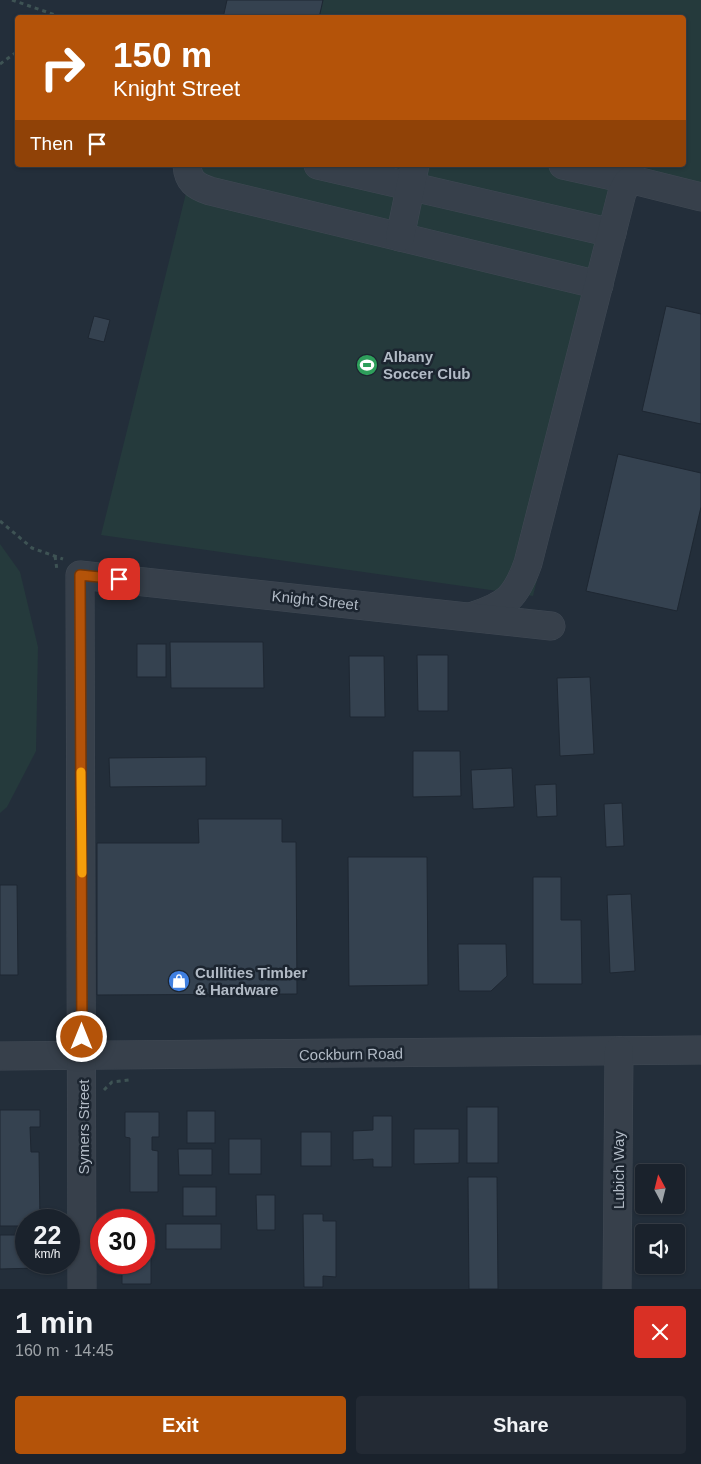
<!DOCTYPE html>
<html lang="en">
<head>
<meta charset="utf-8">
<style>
	body { margin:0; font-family:Arial,sans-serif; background:#232a34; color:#f1f3f6; height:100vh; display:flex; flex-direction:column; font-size:19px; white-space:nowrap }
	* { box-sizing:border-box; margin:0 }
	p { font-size:16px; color:#9fa4a9 }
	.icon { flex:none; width:28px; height:28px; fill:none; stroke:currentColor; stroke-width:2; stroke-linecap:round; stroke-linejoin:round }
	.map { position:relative; height:1289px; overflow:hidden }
	.details { display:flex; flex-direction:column; background:#1a222c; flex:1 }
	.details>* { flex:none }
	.hud { position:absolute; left:15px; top:15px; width:671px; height:152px; border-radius:5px; box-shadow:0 1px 4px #0004,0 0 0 1px #383f48; background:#b45309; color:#fff; overflow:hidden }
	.needle { width:32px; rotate:353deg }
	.controls { position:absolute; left:635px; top:1164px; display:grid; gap:10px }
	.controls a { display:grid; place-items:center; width:50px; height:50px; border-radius:5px; background:#1a222c; box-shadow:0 1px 4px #0004,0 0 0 1px #383f48; font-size:25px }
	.speed { position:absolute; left:15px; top:1209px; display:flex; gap:10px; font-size:25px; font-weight:700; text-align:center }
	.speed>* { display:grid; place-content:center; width:65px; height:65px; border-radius:50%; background:#1a222c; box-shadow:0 1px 4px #0004,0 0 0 1px #383f48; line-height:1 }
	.speed small { font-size:12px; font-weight:400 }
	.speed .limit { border:8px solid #d22; background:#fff; color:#111 }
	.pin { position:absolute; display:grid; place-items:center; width:42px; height:42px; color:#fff; margin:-21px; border-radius:10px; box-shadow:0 2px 8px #0006 }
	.me { position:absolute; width:55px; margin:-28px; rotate:0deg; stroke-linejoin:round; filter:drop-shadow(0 0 4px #0008) }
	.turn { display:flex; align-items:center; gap:18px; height:105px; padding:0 15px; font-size:22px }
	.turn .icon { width:65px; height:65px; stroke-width:2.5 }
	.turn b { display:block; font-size:35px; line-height:42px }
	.then { display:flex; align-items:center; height:48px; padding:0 15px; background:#0003; gap:10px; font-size:19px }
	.round { display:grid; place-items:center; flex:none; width:52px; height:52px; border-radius:5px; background:#232a34 }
	.head { display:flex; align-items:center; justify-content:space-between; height:85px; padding:0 15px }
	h1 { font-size:30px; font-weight:700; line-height:38px }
	.primary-button { display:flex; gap:10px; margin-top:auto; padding:10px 15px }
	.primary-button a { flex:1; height:58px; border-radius:5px; background:#b45309; color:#fff; font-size:20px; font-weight:700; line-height:58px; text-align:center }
	.primary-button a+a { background:#232a34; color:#f1f3f6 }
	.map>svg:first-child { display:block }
</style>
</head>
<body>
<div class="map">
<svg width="701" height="1289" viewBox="0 0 701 1289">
	<rect width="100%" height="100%" fill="#232e3a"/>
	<g fill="#253a3c">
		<path d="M235,0H701V195L637,181L533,596L101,535L193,165H684V18L230,17Z"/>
		<path d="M0,544L20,572L38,647L36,751L7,807L0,813Z"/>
	</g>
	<g fill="#354250" stroke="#1e2732">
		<path d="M227,0H323L319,18H223Z"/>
		<path d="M666,306L701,314V424L642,411Z"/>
		<path d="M94,316L110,320L104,342L88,338Z"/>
		<path d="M618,454L701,473V507L677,611L586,591Z"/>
		<path d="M170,642H263L264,688H171Z"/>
		<rect x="137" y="644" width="29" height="33"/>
		<path d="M417,655H448V711H418Z"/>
		<path d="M349,656H384L385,717H350Z"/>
		<path d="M590,677L594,754L560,756L557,678Z"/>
		<path d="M413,751H460L461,796L413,797Z"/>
		<path d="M206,757V786L110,787L109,758Z"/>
		<path d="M512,768L514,807L473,809L471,770Z"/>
		<path d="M556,784L557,816L537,817L535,785Z"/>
		<path d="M622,803L624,846L606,847L604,804Z"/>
		<path d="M198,819H282V842H296L297,994L97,995V843H199Z"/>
		<path d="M348,857H427L428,985L349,986Z"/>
		<path d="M533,877H561V920H581L582,984H533Z"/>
		<path d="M0,885H17L18,975H0Z"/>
		<path d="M631,894L635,971L610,973L607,895Z"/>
		<path d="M458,944H506L507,976L491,991H459Z"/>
		<rect x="467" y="1107" width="31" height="56"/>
		<path d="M0,1110H40V1127H30L31,1152H39L40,1220H26V1226H0Z"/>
		<rect x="187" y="1111" width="28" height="32"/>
		<path d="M125,1112H159V1137H152V1150L158,1151V1192H130V1138L125,1137Z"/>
		<path d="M373,1116H392V1167H373V1159L353,1160V1131L373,1130Z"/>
		<path d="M414,1129H459V1163L414,1164Z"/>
		<rect x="301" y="1132" width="30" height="34"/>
		<rect x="229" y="1139" width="32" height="35"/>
		<path d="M178,1149H212V1175H179Z"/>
		<path d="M468,1177H497L498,1289H469Z"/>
		<rect x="183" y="1187" width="33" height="29"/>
		<path d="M256,1195H275V1230H257Z"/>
		<path d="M303,1214H323V1221H336V1277L323,1276V1287H304Z"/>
		<rect x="166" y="1224" width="55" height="25"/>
		<path d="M0,1235H26V1262H38V1268L0,1269Z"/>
		<path d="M144,1238H151V1284H122V1262H144Z"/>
	</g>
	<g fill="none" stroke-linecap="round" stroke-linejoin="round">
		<g stroke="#404954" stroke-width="29">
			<g id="minor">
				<path d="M187,165C188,181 195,186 210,191L599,285"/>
				<path d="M318,165L612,233"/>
				<path d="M563,165L631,180"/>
				<path d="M400,237L415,165"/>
				<path d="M473,616C507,605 516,597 528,563L622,193L627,183L631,180L637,181L701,197"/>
				<path d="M0,1056L701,1050"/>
				<path d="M82,1289L80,575L551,626"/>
				<path d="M617,1289L619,1051"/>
			</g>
		</g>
		<g stroke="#3e5354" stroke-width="3" stroke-dasharray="4 4" stroke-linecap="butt">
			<path d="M12,0L64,18"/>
			<path d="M0,64L18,51"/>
			<path d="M0,521L32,548L63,559"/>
			<path d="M55,556L57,570"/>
			<path d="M104,1090L112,1082L129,1080"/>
		</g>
		<use href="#minor" stroke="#37404b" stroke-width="28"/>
	</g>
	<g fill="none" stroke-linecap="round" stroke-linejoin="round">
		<g stroke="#753606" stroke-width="12">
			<path id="route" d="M82,1037L80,575L119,579"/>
		</g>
		<use href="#route" stroke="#b45309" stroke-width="9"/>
		<path stroke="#f59e0b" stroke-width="9" d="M81,772L82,873"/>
	</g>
	<defs>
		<g id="stadium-disc" transform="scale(1.125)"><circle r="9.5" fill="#2e9e5b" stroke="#1c2530"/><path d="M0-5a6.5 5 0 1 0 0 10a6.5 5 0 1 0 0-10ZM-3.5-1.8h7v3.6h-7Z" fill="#fff"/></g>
		<g id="shop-disc" transform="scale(1.125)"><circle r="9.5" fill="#3f7fe0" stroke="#1c2530"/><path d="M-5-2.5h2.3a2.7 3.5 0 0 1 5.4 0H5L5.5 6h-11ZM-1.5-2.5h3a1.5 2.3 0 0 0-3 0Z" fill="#fff"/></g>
	</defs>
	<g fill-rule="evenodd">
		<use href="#stadium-disc" x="367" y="365"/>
		<use href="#shop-disc" x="179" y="981"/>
	</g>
	<g text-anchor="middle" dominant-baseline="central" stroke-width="5" stroke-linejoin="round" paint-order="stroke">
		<g font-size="15" font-weight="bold" fill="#b2bbc6" stroke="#1c2530" text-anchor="start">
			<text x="383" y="356">Albany<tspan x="383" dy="17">Soccer Club</tspan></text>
			<text x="195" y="972">Cullities Timber<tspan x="195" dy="17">&amp; Hardware</tspan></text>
		</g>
		<g font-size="15" fill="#b2bbc6" stroke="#1c2530">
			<text transform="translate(315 600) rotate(6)">Knight Street</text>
			<text transform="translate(351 1054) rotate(-1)">Cockburn Road</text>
			<text transform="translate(83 1127) rotate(-90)">Symers Street</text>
			<text transform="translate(618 1170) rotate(-90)">Lubich Way</text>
		</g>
	</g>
</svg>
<div class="controls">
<a><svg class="needle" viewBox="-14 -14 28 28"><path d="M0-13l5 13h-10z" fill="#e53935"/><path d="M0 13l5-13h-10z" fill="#9fa4a9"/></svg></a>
<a><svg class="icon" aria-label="sound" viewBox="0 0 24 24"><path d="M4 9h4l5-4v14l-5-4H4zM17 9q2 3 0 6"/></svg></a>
</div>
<div class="speed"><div>22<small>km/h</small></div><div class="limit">30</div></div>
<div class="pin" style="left:119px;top:579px;background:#d93025"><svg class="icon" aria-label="arrive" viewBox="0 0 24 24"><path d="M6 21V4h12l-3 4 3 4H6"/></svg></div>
<svg class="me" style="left:82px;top:1037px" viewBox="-20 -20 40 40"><circle r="17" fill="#b45309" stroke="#fff" stroke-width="3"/><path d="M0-11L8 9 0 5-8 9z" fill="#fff"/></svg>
<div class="hud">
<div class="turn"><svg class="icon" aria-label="right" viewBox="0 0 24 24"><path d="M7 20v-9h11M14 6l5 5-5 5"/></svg><div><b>150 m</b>Knight Street</div></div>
<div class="then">Then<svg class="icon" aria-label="arrive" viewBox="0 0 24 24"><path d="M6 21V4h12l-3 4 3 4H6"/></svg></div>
</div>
</div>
<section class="details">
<div class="head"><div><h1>1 min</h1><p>160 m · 14:45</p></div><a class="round" style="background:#d93025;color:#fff"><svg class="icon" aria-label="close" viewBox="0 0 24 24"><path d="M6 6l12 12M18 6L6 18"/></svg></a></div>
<div class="primary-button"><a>Exit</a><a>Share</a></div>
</section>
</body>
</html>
